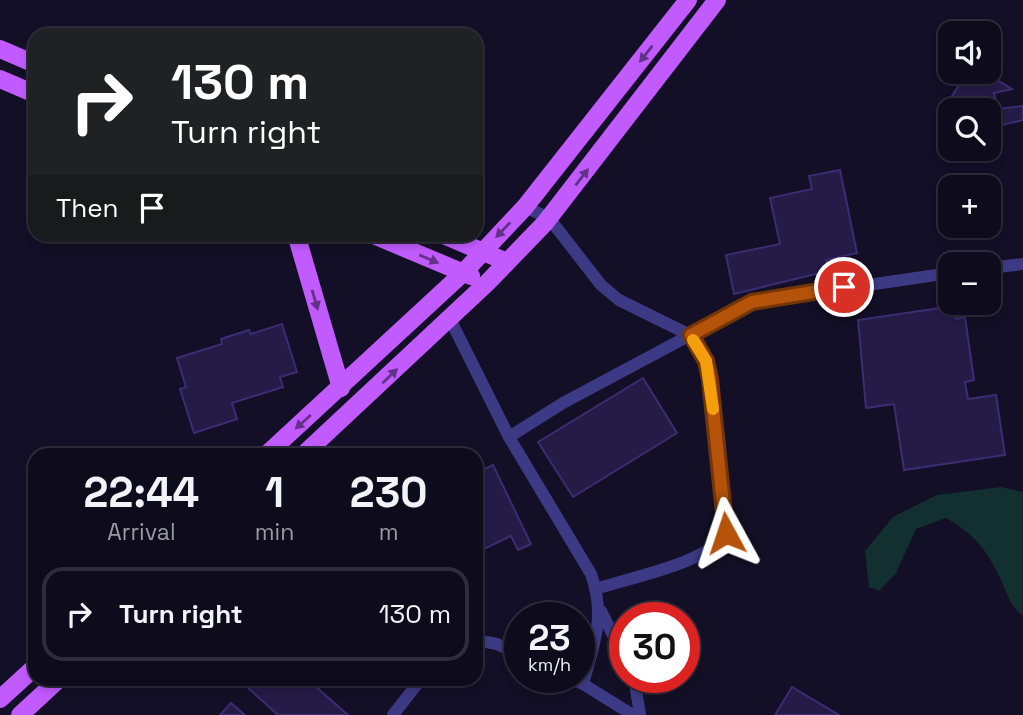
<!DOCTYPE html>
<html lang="en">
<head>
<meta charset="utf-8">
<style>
	body { margin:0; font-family:"Space Grotesk",sans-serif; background:#171425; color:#f1f3f6; height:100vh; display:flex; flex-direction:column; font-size:26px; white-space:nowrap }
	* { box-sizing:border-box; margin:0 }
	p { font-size:23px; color:#9b9ba3 }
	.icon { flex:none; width:38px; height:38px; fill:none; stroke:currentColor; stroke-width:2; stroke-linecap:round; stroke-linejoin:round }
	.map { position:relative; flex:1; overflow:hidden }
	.sheet { position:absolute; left:28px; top:448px; width:455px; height:238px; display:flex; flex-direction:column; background:#0e0b1c; border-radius:21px; box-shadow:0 4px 10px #0003,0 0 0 2px #2e2b3b }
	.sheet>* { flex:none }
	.hud { position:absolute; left:28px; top:28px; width:455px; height:214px; border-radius:21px; box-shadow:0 4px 10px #0003,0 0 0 2px #2e2b3b; background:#202124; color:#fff; overflow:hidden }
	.controls { position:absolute; left:938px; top:21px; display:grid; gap:14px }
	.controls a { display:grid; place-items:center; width:63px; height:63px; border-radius:14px; background:#0e0b1c; box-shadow:0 4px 10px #0003,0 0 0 2px #2e2b3b; font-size:35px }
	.speed { position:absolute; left:504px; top:602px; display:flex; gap:14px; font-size:35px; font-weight:700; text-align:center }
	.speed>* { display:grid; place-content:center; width:91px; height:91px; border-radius:50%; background:#0e0b1c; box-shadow:0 4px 10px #0003,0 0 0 2px #2e2b3b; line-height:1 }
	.speed small { font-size:18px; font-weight:400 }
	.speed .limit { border:10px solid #d22; background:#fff; color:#111 }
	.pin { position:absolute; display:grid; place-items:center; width:60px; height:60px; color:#fff; margin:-30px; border:4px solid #fff; border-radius:50%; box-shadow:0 2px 7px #0007 }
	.me { position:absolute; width:77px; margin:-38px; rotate:355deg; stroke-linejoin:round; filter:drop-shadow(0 0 5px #0008) }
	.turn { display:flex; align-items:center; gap:24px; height:147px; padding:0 28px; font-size:32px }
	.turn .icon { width:91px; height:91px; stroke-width:2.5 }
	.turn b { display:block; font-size:49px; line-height:60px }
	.then { display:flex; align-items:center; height:66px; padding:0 28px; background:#0003; gap:14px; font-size:26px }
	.eta { display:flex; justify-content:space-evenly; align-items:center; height:119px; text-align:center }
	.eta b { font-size:42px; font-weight:700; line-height:49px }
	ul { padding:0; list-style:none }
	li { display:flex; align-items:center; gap:21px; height:94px; margin:0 14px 10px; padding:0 14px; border:4px solid #2e2b3b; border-radius:21px }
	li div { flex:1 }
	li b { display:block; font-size:26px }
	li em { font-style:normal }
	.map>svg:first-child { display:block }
</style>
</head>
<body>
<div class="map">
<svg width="1023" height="715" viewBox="0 0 1023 715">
	<rect width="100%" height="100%" fill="#130f26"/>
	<path fill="#12302f" d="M1001,487L1023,492V616C1008,604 1007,591 998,574C985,547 972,533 946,518L916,529L896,573L879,591L869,587L865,551L893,517L937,495Z"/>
	<g fill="#241b47" stroke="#3b2d73" stroke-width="2">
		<path d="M967,72H984L1012,89L994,93L998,109L1023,106V120L989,128V110H967L965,100L947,104Z"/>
		<path d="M840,170L857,253L826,260L828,271L734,294L726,255L780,244L770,198L812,189L809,176Z"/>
		<path d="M954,306L956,319L965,317L974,380L965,382L968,399L996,395L1005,455L904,470L894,404L866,408L858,320Z"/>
		<path d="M282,324L297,372L280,377L283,387L232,403L237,419L194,433L180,389L186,387L177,358L222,344L221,339L249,330L251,334Z"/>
		<path d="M643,378L677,433L573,497L538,442Z"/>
		<path d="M493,465L531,544L518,550L511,536L476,553V473Z"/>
		<path d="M257,679H307L348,715H278L249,689Z"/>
		<path d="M792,687L839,715H775Z"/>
		<path d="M231,703L245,715H220Z"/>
	</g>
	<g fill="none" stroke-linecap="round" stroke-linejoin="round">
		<g stroke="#3d3a85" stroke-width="12">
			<path d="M525,207L549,218L601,285L619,300L690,335L706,361L710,379L726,533C707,564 631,577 596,589"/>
			<path d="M989,268L1023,264"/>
			<path d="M450,319L509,437L591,574C606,616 594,644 583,684L567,677"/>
			<path d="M509,437L563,403L752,302L950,273"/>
			<path d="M601,611L625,659"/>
			<path d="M476,640L497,644L520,655"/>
			<path d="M634,677L640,715"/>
			<path d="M583,684L633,715"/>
			<path d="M393,715L421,679"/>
		</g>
		<g stroke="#c25bff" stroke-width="18">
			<path d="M0,49L35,64"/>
			<path d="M0,79L35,94"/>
			<path d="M296,234L341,388"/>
			<path d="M371,234L471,276"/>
			<path d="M441,234L507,262"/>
			<path d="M266,455L463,273L525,207L688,0"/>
			<path d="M303,455L487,283L545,223L717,0"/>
			<path d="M0,699L35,667"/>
			<path d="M20,715L59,679"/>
		</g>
	</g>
	<defs><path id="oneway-solid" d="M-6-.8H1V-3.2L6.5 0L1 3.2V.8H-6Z" transform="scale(1.75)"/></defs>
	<g fill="#623188">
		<use href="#oneway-solid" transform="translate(646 54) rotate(128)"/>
		<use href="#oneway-solid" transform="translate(582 177) rotate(-52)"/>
		<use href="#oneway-solid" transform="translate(503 230) rotate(134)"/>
		<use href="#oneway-solid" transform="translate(429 259) rotate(23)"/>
		<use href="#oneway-solid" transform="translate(315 300) rotate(74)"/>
		<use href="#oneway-solid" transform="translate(390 376) rotate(-44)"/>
		<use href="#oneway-solid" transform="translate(303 422) rotate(138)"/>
	</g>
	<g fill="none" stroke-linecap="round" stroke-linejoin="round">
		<g stroke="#753606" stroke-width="18">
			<path id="route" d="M726,533L710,379L706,361L691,335L752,302L844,287"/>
		</g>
		<use href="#route" stroke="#b45309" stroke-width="12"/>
		<path stroke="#f59e0b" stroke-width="12" d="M693,340L706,361L713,409"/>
	</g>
</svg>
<div class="controls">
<a><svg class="icon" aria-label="sound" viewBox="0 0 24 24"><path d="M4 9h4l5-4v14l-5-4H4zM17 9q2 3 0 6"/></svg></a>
<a><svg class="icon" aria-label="search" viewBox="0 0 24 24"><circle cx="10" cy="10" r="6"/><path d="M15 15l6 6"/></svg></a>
<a>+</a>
<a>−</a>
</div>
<div class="speed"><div>23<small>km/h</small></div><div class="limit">30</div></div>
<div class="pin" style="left:844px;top:287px;background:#d93025"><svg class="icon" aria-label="arrive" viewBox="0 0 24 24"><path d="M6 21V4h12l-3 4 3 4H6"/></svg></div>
<svg class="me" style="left:726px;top:533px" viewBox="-20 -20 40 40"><path d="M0-17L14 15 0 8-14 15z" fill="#b45309" stroke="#fff" stroke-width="4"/></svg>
<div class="hud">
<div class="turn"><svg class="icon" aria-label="right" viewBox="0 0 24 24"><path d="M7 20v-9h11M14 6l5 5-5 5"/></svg><div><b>130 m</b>Turn right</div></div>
<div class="then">Then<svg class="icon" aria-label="arrive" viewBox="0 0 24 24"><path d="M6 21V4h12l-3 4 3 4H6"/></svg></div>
</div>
<section class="sheet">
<div class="eta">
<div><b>22:44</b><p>Arrival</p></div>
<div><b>1</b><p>min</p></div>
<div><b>230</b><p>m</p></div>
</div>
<ul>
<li><svg class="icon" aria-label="right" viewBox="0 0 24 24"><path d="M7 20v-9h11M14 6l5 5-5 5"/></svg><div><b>Turn right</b></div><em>130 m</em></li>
</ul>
</section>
</div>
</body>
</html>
